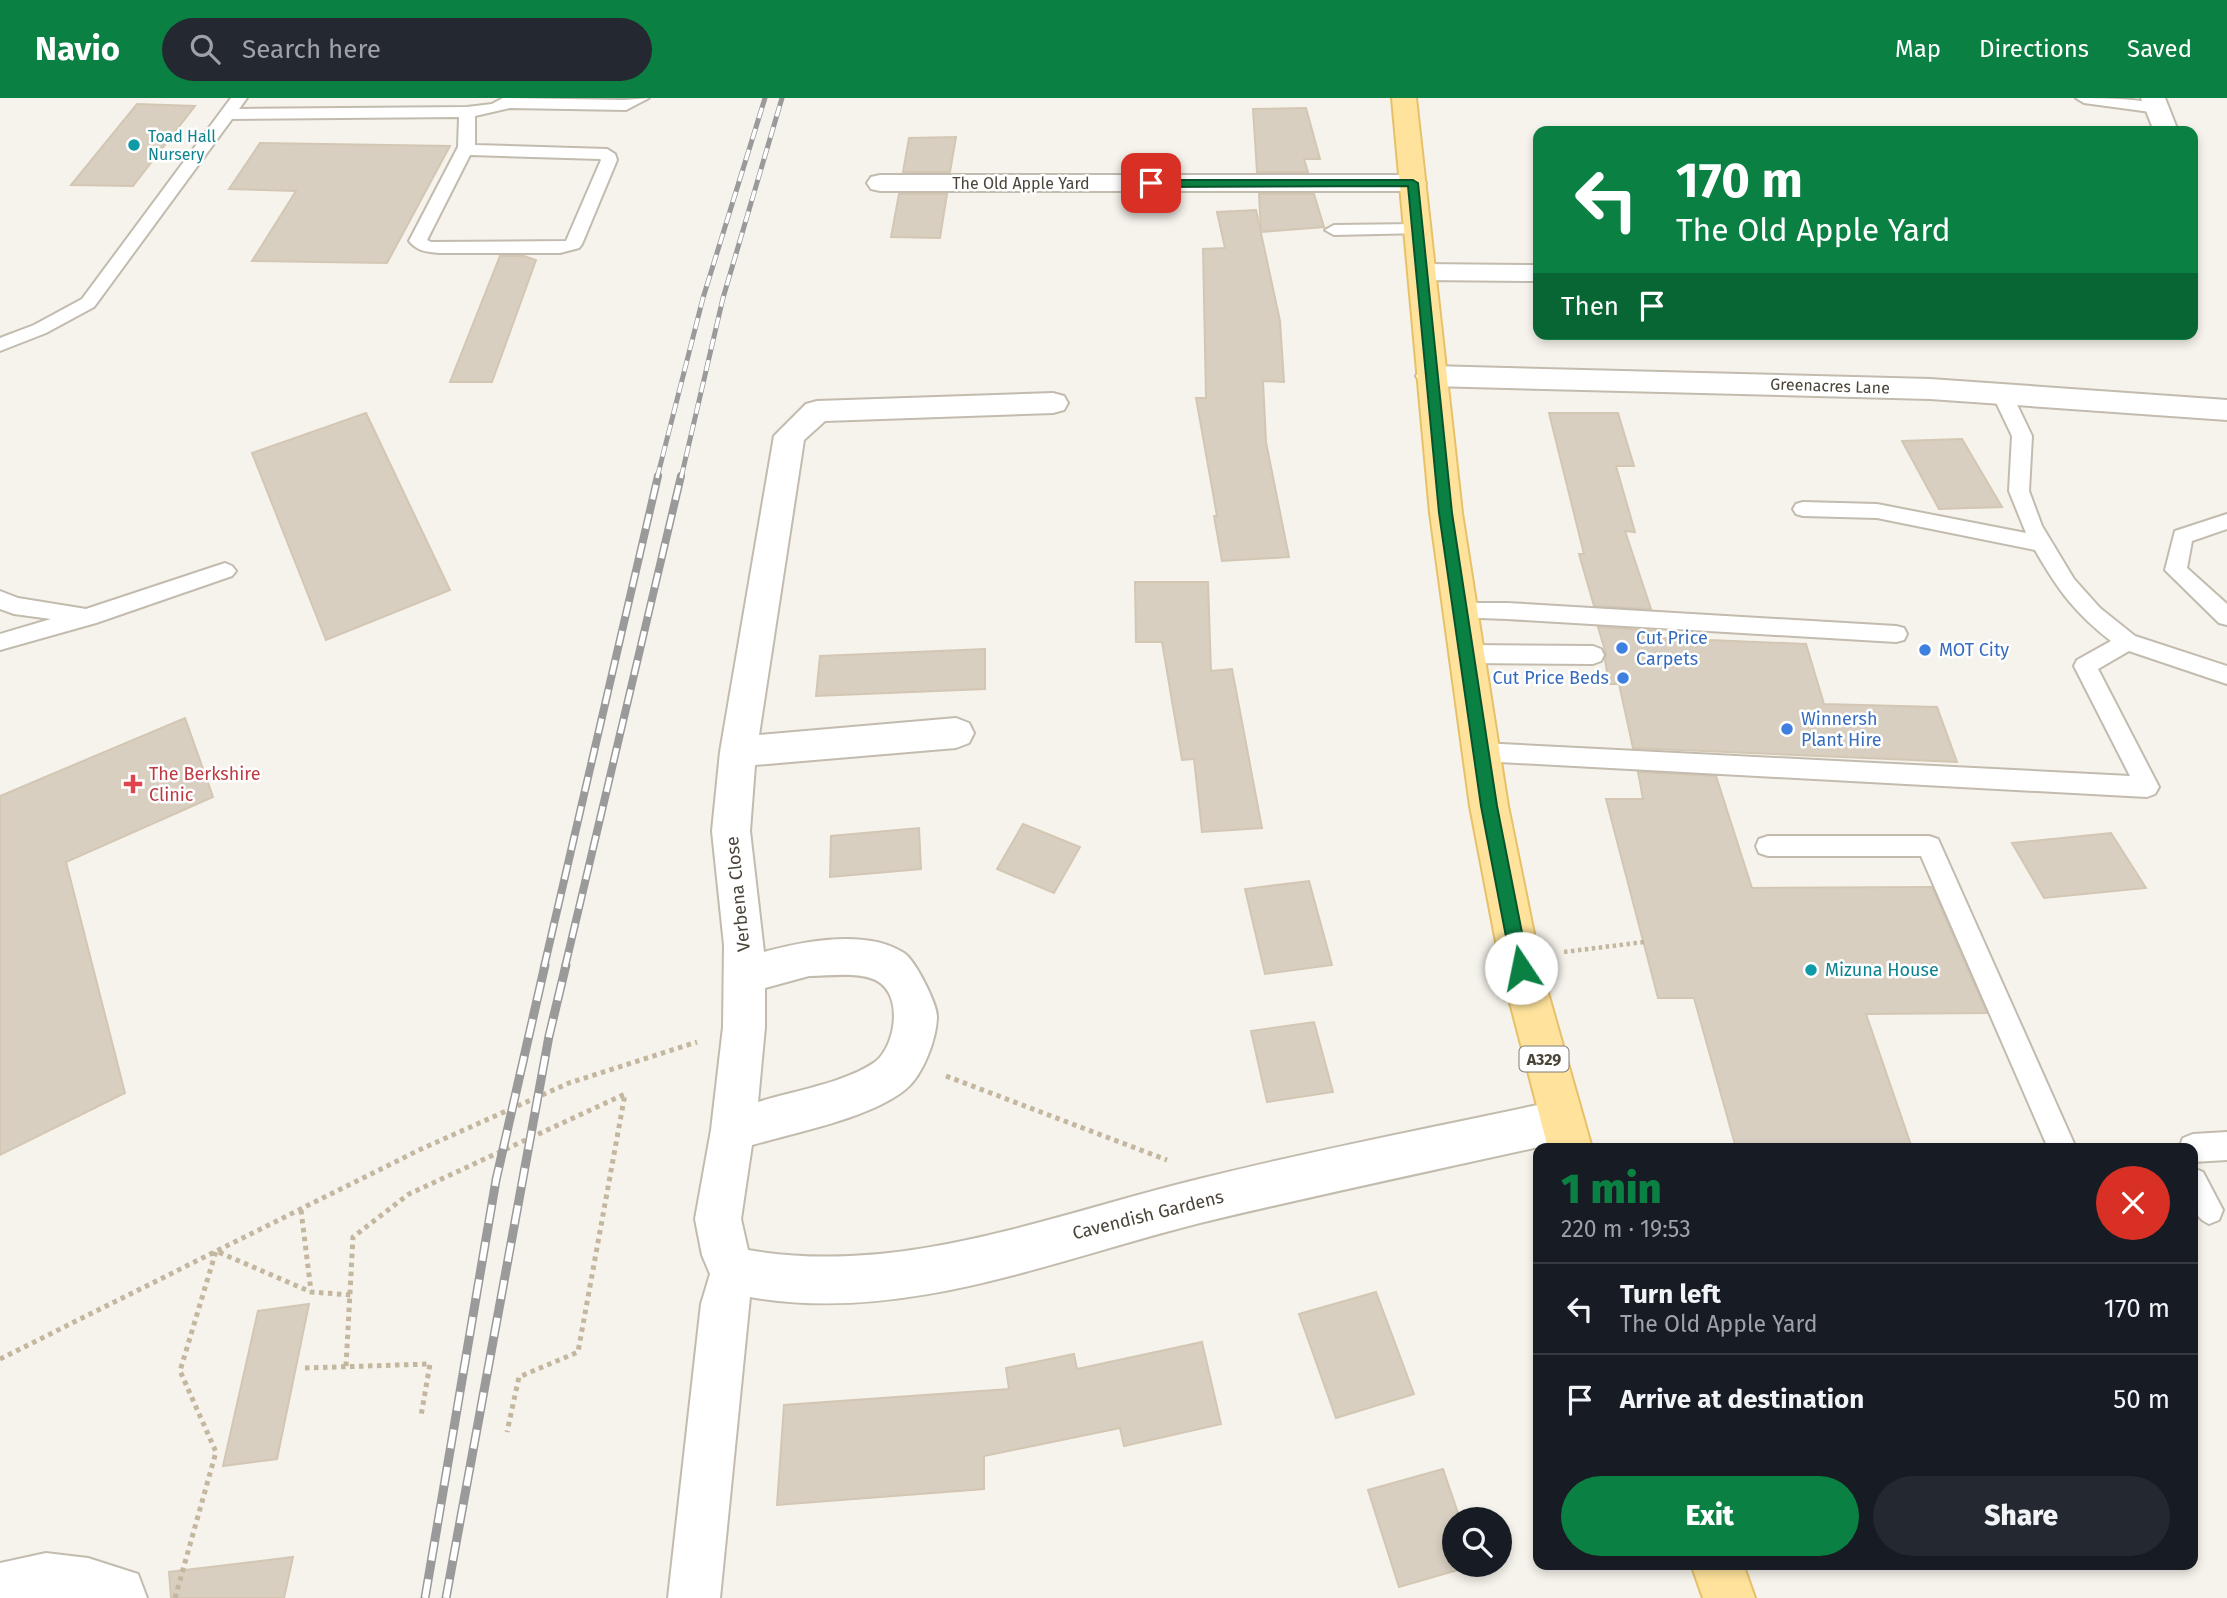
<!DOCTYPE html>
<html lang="en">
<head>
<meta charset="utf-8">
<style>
	body { margin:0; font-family:"Fira Sans",sans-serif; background:#242831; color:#f1f3f6; height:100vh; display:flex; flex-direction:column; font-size:26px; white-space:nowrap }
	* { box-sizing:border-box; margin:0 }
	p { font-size:23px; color:#9ea1a6 }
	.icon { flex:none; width:38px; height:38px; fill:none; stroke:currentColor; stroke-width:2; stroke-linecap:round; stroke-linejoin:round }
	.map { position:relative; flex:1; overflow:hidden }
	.sheet { position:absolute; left:1533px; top:1045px; width:665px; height:427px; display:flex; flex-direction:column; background:#171b24; border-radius:14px; box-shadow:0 4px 10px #0003 }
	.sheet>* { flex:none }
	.hud { position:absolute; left:1533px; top:28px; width:665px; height:214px; border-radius:14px; box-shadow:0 4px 10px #0003; background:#0b8043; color:#fff; overflow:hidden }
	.controls { position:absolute; left:1442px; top:1409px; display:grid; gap:14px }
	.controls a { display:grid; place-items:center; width:70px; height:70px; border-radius:50%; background:#171b24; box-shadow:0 4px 10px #0003; font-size:35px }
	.pin { position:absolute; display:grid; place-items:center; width:60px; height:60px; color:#fff; margin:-30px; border-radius:14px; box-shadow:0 4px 10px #0006 }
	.me { position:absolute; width:77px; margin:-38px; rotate:349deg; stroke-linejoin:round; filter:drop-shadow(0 0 5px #0008) }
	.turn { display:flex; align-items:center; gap:24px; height:147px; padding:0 28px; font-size:32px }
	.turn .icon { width:91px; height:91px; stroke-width:2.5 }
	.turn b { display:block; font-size:49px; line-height:60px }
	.then { display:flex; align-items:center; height:66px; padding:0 28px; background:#0003; gap:14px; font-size:26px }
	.round { display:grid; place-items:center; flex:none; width:74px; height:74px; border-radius:37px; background:#242831 }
	.summary { display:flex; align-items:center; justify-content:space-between; height:119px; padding:0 28px }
	h1 { font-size:42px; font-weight:800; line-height:52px; color:#0b8043 }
	.cta { display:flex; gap:14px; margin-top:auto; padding:14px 28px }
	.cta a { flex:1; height:80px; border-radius:42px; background:#0b8043; color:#fff; font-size:28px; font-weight:800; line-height:80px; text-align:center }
	.cta a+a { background:#242831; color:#f1f3f6 }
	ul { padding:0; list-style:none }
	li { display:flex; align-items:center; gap:21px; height:91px; padding:0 28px; border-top:2px solid #363941 }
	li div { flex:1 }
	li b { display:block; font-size:26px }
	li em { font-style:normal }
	header { display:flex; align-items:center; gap:42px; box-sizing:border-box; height:98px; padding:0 35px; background:#0b8043; color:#fff }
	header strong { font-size:33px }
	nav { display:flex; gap:38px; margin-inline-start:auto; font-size:24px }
	.search { width:490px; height:63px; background:#242831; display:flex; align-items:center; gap:18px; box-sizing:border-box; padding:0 24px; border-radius:38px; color:#9ea1a6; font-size:26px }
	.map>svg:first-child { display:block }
</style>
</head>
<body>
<header>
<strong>Navio</strong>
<div class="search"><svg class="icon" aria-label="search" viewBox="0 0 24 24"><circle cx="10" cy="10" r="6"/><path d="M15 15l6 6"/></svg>Search here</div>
<nav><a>Map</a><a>Directions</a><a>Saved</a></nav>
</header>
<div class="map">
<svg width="2227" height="1500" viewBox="0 0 2227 1500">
	<rect width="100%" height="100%" fill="#f6f3ec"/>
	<g fill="#d8cfc1" stroke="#d3c7b4" stroke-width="2">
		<path d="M137,6L195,8L133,88L71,87Z"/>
		<path d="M1306,10L1320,61H1304L1308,74H1257L1253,11Z"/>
		<path d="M956,39L950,74H903L909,40Z"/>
		<path d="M260,45L450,48L387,165L252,163L296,93L229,91Z"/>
		<path d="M899,96H947L940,140L891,139Z"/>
		<path d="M1259,96H1314L1324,129L1261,134Z"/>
		<path d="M1256,112L1280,223L1284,284L1263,283L1266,344L1289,459L1222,463L1214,418H1217L1196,300H1206L1203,151L1225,150L1217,114Z"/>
		<path d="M500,158H524L536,162L492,284H450Z"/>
		<path d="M366,315L450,492L326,542L252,355Z"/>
		<path d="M1549,315H1618L1634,368H1616L1635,434L1625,433L1651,511L1594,508L1579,456H1584Z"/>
		<path d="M1962,341L2002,409L1939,411L1902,343Z"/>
		<path d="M1135,484H1208L1211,573L1232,571L1262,730L1202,734L1194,661L1182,662L1162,544H1136Z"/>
		<path d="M1598,529L1658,533L1661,540L1806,546L1824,606L1937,609L1957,664L1633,650L1619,586H1609L1605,562L1606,556Z"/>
		<path d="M985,551V591L816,598L820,558Z"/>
		<path d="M185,620L213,699L66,764L125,995L0,1057V698Z"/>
		<path d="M1638,674L1716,678L1752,790L1932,789L1987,915L1866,916L1912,1050H1736L1694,900H1658L1606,701H1643Z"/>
		<path d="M1023,726L1080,749L1054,795L997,771Z"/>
		<path d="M919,730L921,771L830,779L831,738Z"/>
		<path d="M2111,735L2146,790L2044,800L2012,745Z"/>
		<path d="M1309,783L1332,867L1265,876L1245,791Z"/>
		<path d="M1314,924L1333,994L1267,1004L1251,933Z"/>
		<path d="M1376,1194L1414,1296L1336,1320L1299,1216Z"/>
		<path d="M309,1206L277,1361L223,1368L258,1213Z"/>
		<path d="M1202,1244L1221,1326L1124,1348L1120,1330L984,1358V1391L777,1407L784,1307L1009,1291L1006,1270L1074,1256L1077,1271Z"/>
		<path d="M1443,1371L1460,1421H1454V1466L1475,1467L1399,1489L1368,1392Z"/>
		<path d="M293,1459L284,1500H171L169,1474Z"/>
	</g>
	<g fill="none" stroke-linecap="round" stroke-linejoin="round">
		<g stroke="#c2bbae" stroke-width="4">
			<g id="lane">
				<path d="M231,0H247L239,11L467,9L492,6L503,0L624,2L649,0L626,12L510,10L475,18V47L607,51L615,56L617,62L582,146L579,150L560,155H439C427,154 417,153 409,143L458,49L459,19L232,21L94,209L46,235L0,253V240L34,227L82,201ZM470,57L600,61L601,62L566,143L431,144L427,142Z"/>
				<path d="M2076,0C2097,0 2152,0 2166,10L2158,15L2084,5Z"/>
				<path d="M1418,126L1424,127L1427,131L1424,135L1334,137L1325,132L1334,127Z"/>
				<path d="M2002,290L2009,292L2012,296L2032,338L2029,393L2042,428L2074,481L2100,510L2135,538L2227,568V586L2129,553L2098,571L2159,689L2155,696L2147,699L1481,663L1473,661L1469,654L1473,647L1481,645L2130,678L2074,568L2077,562L2111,543C2074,514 2058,492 2035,452L1877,420L1803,418L1796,416L1793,411L1796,406L1803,404L1877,406L2026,435L2009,393L2012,338L1992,296L1995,292Z"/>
				<path d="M2227,416V431L2192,443L2187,470L2227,506V527L2219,525L2165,472L2175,433Z"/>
				<path d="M225,465L232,468L236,473L232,478L96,525L0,552V536L51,521L14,516L0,511V493L18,500L86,511Z"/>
				<path d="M1460,505H1507L1896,528L1904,530L1907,536L1904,542L1896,544L1507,521L1452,519L1449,513L1452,507Z"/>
				<path d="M1466,547L1593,548L1601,551L1604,557L1601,563L1593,566L1466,565L1458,562L1455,556L1458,550Z"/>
				<path d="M1768,738H1929L1938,741L2076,1050H2048L1921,758H1768L1759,755L1756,748L1759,741Z"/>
				<path d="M2227,1034V1062L2193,1064V1050H2179L2183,1040L2193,1036Z"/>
				<path d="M2193,1070L2203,1074L2223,1112L2219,1122L2209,1126C2187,1117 2192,1091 2193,1070Z"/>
			</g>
		</g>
		<g stroke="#c2bbae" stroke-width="4">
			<g id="street">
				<path d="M2141,0H2165L2178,33H2154Z"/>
				<path d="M880,77H1413L1422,79L1426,85L1422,91L1413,93H880L871,91L867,85L871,79Z"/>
				<path d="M1422,166L1538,167V183L1422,182L1412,180L1408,174L1412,168Z"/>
				<path d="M1431,268L1930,281L2227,302V322L1930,301L1431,288L1421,285L1416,278L1421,271Z"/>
				<path d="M1053,295L1064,298L1068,305L1064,312L1053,315L825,323L804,342L759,637L956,620L969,625L974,635L969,645L956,650L755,667L750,733L764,854C804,843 867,831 904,855C915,862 938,907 937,920C936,942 923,977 906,991C871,1020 797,1034 752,1047L741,1121L748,1152C902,1179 1051,1117 1199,1081C1319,1051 1440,1028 1561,1002L1576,1008L1583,1023L1576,1038L1561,1044C1441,1071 1320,1096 1200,1125C1053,1162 904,1226 750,1199L720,1500H668L701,1206L710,1176L702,1157L695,1121L711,1032L723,929L724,847L712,733L720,654L774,338L806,306L817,303ZM809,878C829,878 854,874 873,881C904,892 897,947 875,964C845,985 793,993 758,1004L765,929V890Z"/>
				<path d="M46,1455L88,1460L138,1476L147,1500H0V1465Z"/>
			</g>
		</g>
		<g stroke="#e6c16a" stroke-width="4">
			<g id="primary">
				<path d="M1392,0H1416L1462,415L1508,708L1541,870L1592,1050H1548L1501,870L1470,708L1430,415Z"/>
				<path d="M1691,1466H1743L1755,1500H1703Z"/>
			</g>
		</g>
		<path stroke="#c4b79f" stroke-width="4.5" stroke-dasharray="3.5 3.5" stroke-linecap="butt" d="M1564,854L1644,844"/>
		<g stroke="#c4b79f" stroke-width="5" stroke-dasharray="4.5 4.5" stroke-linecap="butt">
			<path d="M946,978L1167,1062"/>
			<path d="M301,1112L311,1193"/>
			<path d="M0,1261L419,1052L569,985L697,944"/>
			<path d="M346,1268L353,1139L409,1096L625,996L578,1254L519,1279L507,1334"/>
			<path d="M305,1270L430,1266L421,1318"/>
			<path d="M175,1500L216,1354L180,1273L216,1153L311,1194L351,1197"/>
		</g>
		<use href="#lane" fill="#fff" fill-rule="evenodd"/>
		<use href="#street" fill="#fff" fill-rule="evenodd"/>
		<use href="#primary" fill="#ffe39c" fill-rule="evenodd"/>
		<g stroke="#9a9a9a" stroke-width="5">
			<g id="rail-far2">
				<path d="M657,380L703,200L765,0"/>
				<path d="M681,380L723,200L782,0"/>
			</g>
		</g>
		<g stroke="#9a9a9a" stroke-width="8">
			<g id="rail-far1">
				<path d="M544,869L658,378"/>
				<path d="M565,869L681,378"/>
			</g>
		</g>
		<g stroke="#9a9a9a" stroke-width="9">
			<g id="rail">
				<path d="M425,1500L496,1082L545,867"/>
				<path d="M446,1500L549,938L566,867"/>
			</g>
		</g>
		<use href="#rail-far2" stroke="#fff" stroke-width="3.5" stroke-dasharray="11" stroke-linecap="butt"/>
		<use href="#rail-far1" stroke="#fff" stroke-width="5" stroke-dasharray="15" stroke-linecap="butt"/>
		<use href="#rail" stroke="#fff" stroke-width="6" stroke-dasharray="19" stroke-linecap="butt"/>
	</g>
	<path fill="#0b8043" stroke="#07532c" stroke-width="2" d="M1413,82L1418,85L1452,415L1497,708L1529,870L1527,876L1521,878L1515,876L1512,870L1481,708L1439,415L1408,88L1151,89L1146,85L1151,82Z"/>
	<g fill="#0f9aa8" stroke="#fff" stroke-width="2.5">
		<circle cx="134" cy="47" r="7"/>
		<circle cx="1811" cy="872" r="7"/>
	</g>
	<g fill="#3f7fe0" stroke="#fff" stroke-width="2.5">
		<circle cx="1622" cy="550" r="7"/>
		<circle cx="1925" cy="552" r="7"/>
		<circle cx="1623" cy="580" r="7"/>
		<circle cx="1787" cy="631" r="7"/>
	</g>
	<path fill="#e0444e" stroke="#fff" stroke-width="2.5" d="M129.5 675.5h7v7h7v7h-7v7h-7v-7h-7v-7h7z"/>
	<g text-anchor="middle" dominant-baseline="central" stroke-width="5" stroke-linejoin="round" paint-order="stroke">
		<g font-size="16" fill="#0d838f" stroke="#fff" text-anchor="start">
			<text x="148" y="38">Toad Hall<tspan x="148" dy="18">Nursery</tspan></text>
		</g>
		<g font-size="16" fill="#4b4439" stroke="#fff">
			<text x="1021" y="85">The Old Apple Yard</text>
			<text transform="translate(1830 288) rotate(2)">Greenacres Lane</text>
		</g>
		<rect fill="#fff" stroke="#817c74" stroke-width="2" x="1519.5" y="948.5" width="49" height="25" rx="5"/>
		<g font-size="16" font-weight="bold" fill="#4b4439">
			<text x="1544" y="961">A329</text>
		</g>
		<g font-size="18" fill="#366cbe" stroke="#fff" text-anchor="start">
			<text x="1636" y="540">Cut Price<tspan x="1636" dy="21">Carpets</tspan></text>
			<text x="1939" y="552">MOT City</text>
			<text x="1609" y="580" text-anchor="end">Cut Price Beds</text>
			<text x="1801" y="621">Winnersh<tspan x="1801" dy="21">Plant Hire</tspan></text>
		</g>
		<g font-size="18" fill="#be3a42" stroke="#fff" text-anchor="start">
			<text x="149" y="676">The Berkshire<tspan x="149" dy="21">Clinic</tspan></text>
		</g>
		<g font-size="18" fill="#4b4439" stroke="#fff">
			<text transform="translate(738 796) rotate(-96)">Verbena Close</text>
			<text transform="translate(1148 1117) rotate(-14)">Cavendish Gardens</text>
		</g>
		<g font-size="18" fill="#0d838f" stroke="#fff" text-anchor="start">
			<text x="1825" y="872">Mizuna House</text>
		</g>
	</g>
</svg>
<div class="controls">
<a><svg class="icon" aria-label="search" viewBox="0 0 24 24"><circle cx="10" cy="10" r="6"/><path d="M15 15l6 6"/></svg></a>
</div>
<div class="pin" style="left:1151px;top:85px;background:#d93025"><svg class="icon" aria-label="arrive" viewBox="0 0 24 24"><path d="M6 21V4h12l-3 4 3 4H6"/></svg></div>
<svg class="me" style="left:1521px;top:870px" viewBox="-20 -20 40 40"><circle r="19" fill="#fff"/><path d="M0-13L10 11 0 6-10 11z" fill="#0b8043"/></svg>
<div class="hud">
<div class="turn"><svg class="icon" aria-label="left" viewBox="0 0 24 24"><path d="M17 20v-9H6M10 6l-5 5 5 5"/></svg><div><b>170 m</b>The Old Apple Yard</div></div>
<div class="then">Then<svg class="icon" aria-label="arrive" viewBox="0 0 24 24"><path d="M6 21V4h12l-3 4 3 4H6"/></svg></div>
</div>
<section class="sheet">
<div class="summary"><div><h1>1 min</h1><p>220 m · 19:53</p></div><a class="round" style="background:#d93025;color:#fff"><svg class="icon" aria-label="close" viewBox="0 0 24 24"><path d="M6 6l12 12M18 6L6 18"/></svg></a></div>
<ul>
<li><svg class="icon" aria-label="left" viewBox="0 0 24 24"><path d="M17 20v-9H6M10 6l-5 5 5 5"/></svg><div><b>Turn left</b><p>The Old Apple Yard</p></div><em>170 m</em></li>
<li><svg class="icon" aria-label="arrive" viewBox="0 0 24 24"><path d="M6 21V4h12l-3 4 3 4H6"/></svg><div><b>Arrive at destination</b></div><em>50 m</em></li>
</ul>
<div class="cta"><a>Exit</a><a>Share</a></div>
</section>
</div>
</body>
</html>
